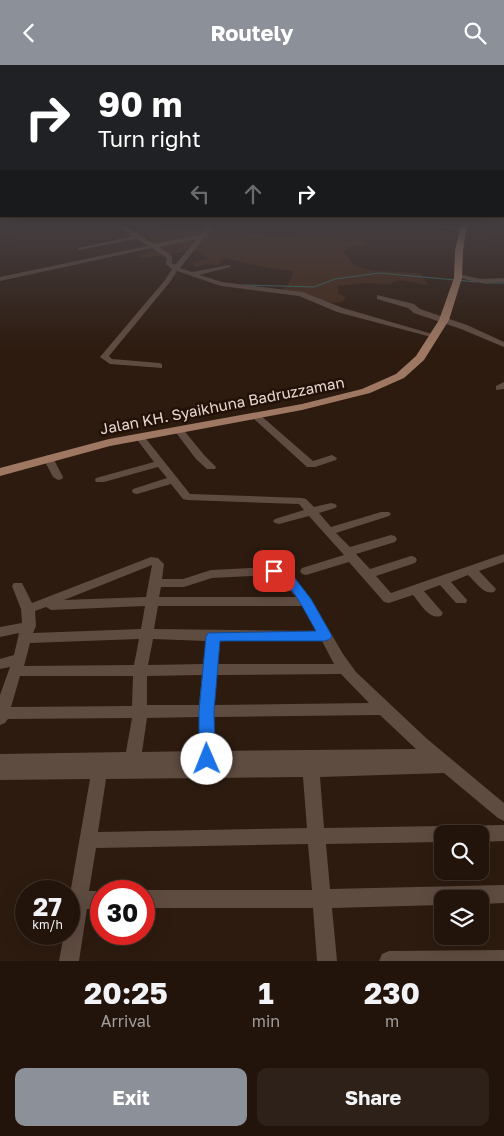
<!DOCTYPE html>
<html lang="en">
<head>
<meta charset="utf-8">
<style>
	body { margin:0; font-family:"Golos Text",sans-serif; background:#2e2119; color:#f1f3f6; height:100vh; display:flex; flex-direction:column; font-size:19px; white-space:nowrap }
	* { box-sizing:border-box; margin:0 }
	p { font-size:16px; color:#a29e9d }
	.icon { flex:none; width:28px; height:28px; fill:none; stroke:currentColor; stroke-width:2; stroke-linecap:round; stroke-linejoin:round }
	.map { position:relative; height:896px; overflow:hidden }
	.panel { display:flex; flex-direction:column; background:#22140b; flex:1 }
	.panel>* { flex:none }
	.hud { position:absolute; left:0px; top:0px; width:505px; height:152px; box-shadow:0 5px 20px #0002,0 0 0 1px #3f332c; background:#202124; color:#fff; overflow:hidden }
	.tools { position:absolute; left:434px; top:760px; display:grid; gap:10px }
	.tools a { display:grid; place-items:center; width:55px; height:55px; border-radius:10px; background:#22140b; box-shadow:0 5px 20px #0002,0 0 0 1px #3f332c; font-size:25px }
	.speed { position:absolute; left:15px; top:815px; display:flex; gap:10px; font-size:25px; font-weight:700; text-align:center }
	.speed>* { display:grid; place-content:center; width:65px; height:65px; border-radius:50%; background:#22140b; box-shadow:0 5px 20px #0002,0 0 0 1px #3f332c; line-height:1 }
	.speed small { font-size:12px; font-weight:400 }
	.speed .limit { border:8px solid #d22; background:#fff; color:#111 }
	.pin { position:absolute; display:grid; place-items:center; width:42px; height:42px; color:#fff; margin:-21px; border-radius:10px; box-shadow:0 2px 8px #0006 }
	.me { position:absolute; width:55px; margin:-28px; rotate:359deg; stroke-linejoin:round; filter:drop-shadow(0 0 4px #0008) }
	.turn { display:flex; align-items:center; gap:18px; height:105px; padding:0 15px; font-size:22px }
	.turn .icon { width:65px; height:65px; stroke-width:2.5 }
	.turn b { display:block; font-size:35px; line-height:42px }
	.lanes { display:flex; align-items:center; height:48px; padding:0 15px; background:#0003; justify-content:center; gap:25px; direction:ltr }
	.lanes .off { opacity:.35 }
	.eta { display:flex; justify-content:space-evenly; align-items:center; height:85px; text-align:center }
	.eta b { font-size:30px; font-weight:700; line-height:35px }
	.cta { display:flex; gap:10px; margin-top:auto; padding:10px 15px }
	.cta a { flex:1; height:58px; border-radius:10px; background:#8c9099; color:#fff; font-size:20px; font-weight:700; line-height:58px; text-align:center }
	.cta a+a { background:#2e2119; color:#f1f3f6 }
	header { display:flex; justify-content:space-between; align-items:center; height:65px; padding:0 15px; background:#8c9099; color:#fff; font-size:22px; font-weight:700 }
	.map>svg:first-child { display:block }
</style>
</head>
<body>
<header><svg class="icon" aria-label="back" viewBox="0 0 24 24"><path d="M15 5l-7 7 7 7"/></svg>Routely<svg class="icon" aria-label="search" viewBox="0 0 24 24"><circle cx="10" cy="10" r="6"/><path d="M15 15l6 6"/></svg></header>
<div class="map">
<svg width="504" height="896" viewBox="0 0 504 896">
	<rect width="100%" height="100%" fill="#2d1b0f"/>
	<path fill="#452816" d="M202,158H224L217,165L225,167L243,166L253,169L271,171L365,176V180L348,183L344,187L355,201L373,206L420,208L428,220L399,215L389,219L365,218L338,221V228L346,232L342,237L334,238L282,224L288,220L294,206C269,205 246,197 222,193L219,200L207,199L196,202L191,198L208,194L202,189L196,186L139,193L140,190L158,185L150,172L162,166L184,160Z"/>
	<g fill="none" stroke-linecap="round" stroke-linejoin="round">
		<g stroke="#327575" stroke-width="1">
			<path d="M484,218H504"/>
			<path d="M245,220L314,222L335,214L379,208L477,217"/>
		</g>
		<g fill="#5f4c41" fill-rule="evenodd">
			<path d="M113,158H119L154,179L200,170L210,158H216L180,203L192,207L230,200V202L199,210L222,217L303,227L343,243L439,271L435,273L337,247L299,231L221,221L177,206L170,217L109,291L112,294L159,298L162,299V303L110,299L100,292L165,215L172,204L166,199L167,193L152,183L0,216V212L148,181L137,174L78,185V183L133,171ZM197,174L175,200L172,198V191L159,182Z"/>
			<path d="M417,158H430L466,164L463,166Z"/>
			<path d="M458,209L481,214L504,213V217L481,218L456,212V210Z"/>
			<path d="M377,230L414,239L420,244L467,260L504,277V282L461,264L414,248L408,243L377,234Z"/>
			<path d="M504,317V324L496,325V321Z"/>
			<path d="M256,348L259,349L313,396L332,390L337,393L336,395L315,402H307L253,353V349Z"/>
			<path d="M179,362L182,363L204,390L216,402L215,404H207L196,394L174,365Z"/>
			<path d="M140,369L143,370L190,429L302,433L306,434L314,442L331,438L335,439L337,441L335,443L319,448L331,462L381,447H389L391,449L389,451L336,468L350,482L391,470L395,471L397,474L395,477L356,489L370,504L411,491L415,492L417,495L415,498L376,511L391,528L504,489V497L479,506L496,524L494,527C483,530 476,517 468,510L451,517L467,535L466,538H456L440,520L424,526L443,548L441,551C429,555 420,538 413,530L389,538L384,537L349,497L306,510L302,509L300,506L302,503L344,490L309,451L279,459L275,458L273,456L275,454L304,445L299,439L187,435L183,434L171,419L137,429L133,428L132,426L133,424L167,413L158,402L104,417H96L95,415L96,413L154,397L135,372Z"/>
			<path d="M48,390L52,391L63,412L62,414L58,415L53,412L43,393Z"/>
			<path d="M151,492L158,493L164,499L162,514H183L211,505L274,502L288,508L311,534L343,589L356,607L426,673L504,738V756L498,753L444,708L320,712L324,763L442,761L448,763L450,766L451,763L457,761L504,760V776L480,777V769H442V777L326,779L330,824L504,820V838L480,839V834H442V840L332,843L337,896H317L313,843H144V826H140L144,825H312L308,779L96,783L89,826H102L101,844H87L79,896H59L64,869H69V835L90,714L0,715V689L126,687L132,653L8,654L5,658L0,660V630L10,602L0,604V594L14,590L19,568L0,572V562L22,558L21,544L12,521L14,518H22L32,538ZM152,500L146,532L64,535ZM272,510L279,513L296,532H159L161,522H184L212,513ZM145,541L141,564L33,568L36,561L35,546L46,542L51,545ZM158,541H302L316,566L154,564ZM139,574L134,600L24,601L30,578ZM153,574L206,576L203,599L148,600ZM219,576H322L334,599H217ZM341,609L369,638L214,640L217,610ZM202,610L199,640H147V611ZM20,611H133L132,641L11,642ZM380,650L416,684L215,686L214,652ZM199,652V686L142,687L147,653ZM303,712L307,763L98,767L106,714Z"/>
			<path d="M504,885V896H379L382,889L389,886Z"/>
		</g>
		<path fill="#9e7862" fill-rule="evenodd" d="M461,158H467L463,186L462,213L449,255L424,295L404,313L370,328L302,345L110,381L0,411V403L109,374L302,339L362,324L396,309L416,291L439,255L454,213L455,186Z"/>
	</g>
	<linearGradient id="sky" x2="0" y2="1"><stop stop-color="#190f08"/><stop offset="0.56" stop-color="#463f42"/><stop offset="1" stop-color="#463f42" stop-opacity="0"/></linearGradient>
	<rect width="504" height="283" fill="url(#sky)"/>
	<path fill="#1a73e8" stroke="#114b97" d="M274,502L291,508L311,534L332,571L330,574L325,576H220L214,646L215,694L212,699L207,701L201,699L199,694V646L206,572L208,568L316,566C308,552 294,524 282,514C277,510 272,511 268,506L270,503Z"/>
	<g text-anchor="middle" dominant-baseline="central" stroke-width="5" stroke-linejoin="round" paint-order="stroke">
		<g font-size="15" fill="#e5d8d0" stroke="#231107">
			<text transform="translate(222 340) rotate(-11)">Jalan KH. Syaikhuna Badruzzaman</text>
		</g>
	</g>
</svg>
<div class="tools">
<a><svg class="icon" aria-label="search" viewBox="0 0 24 24"><circle cx="10" cy="10" r="6"/><path d="M15 15l6 6"/></svg></a>
<a><svg class="icon" aria-label="layers" viewBox="0 0 24 24"><path d="M12 4l9 5-9 5-9-5zM3 14l9 5 9-5"/></svg></a>
</div>
<div class="speed"><div>27<small>km/h</small></div><div class="limit">30</div></div>
<div class="pin" style="left:274px;top:506px;background:#d93025"><svg class="icon" aria-label="arrive" viewBox="0 0 24 24"><path d="M6 21V4h12l-3 4 3 4H6"/></svg></div>
<svg class="me" style="left:207px;top:694px" viewBox="-20 -20 40 40"><circle r="19" fill="#fff"/><path d="M0-13L10 11 0 6-10 11z" fill="#1a73e8"/></svg>
<div class="hud">
<div class="turn"><svg class="icon" aria-label="right" viewBox="0 0 24 24"><path d="M7 20v-9h11M14 6l5 5-5 5"/></svg><div><b>90 m</b>Turn right</div></div>
<div class="lanes"><svg class="icon off" aria-label="left" viewBox="0 0 24 24"><path d="M17 20v-9H6M10 6l-5 5 5 5"/></svg><svg class="icon off" aria-label="ahead" viewBox="0 0 24 24"><path d="M12 20V5M6 11l6-6 6 6"/></svg><svg class="icon" aria-label="right" viewBox="0 0 24 24"><path d="M7 20v-9h11M14 6l5 5-5 5"/></svg></div>
</div>
</div>
<section class="panel">
<div class="eta">
<div><b>20:25</b><p>Arrival</p></div>
<div><b>1</b><p>min</p></div>
<div><b>230</b><p>m</p></div>
</div>
<div class="cta"><a>Exit</a><a>Share</a></div>
</section>
</body>
</html>
